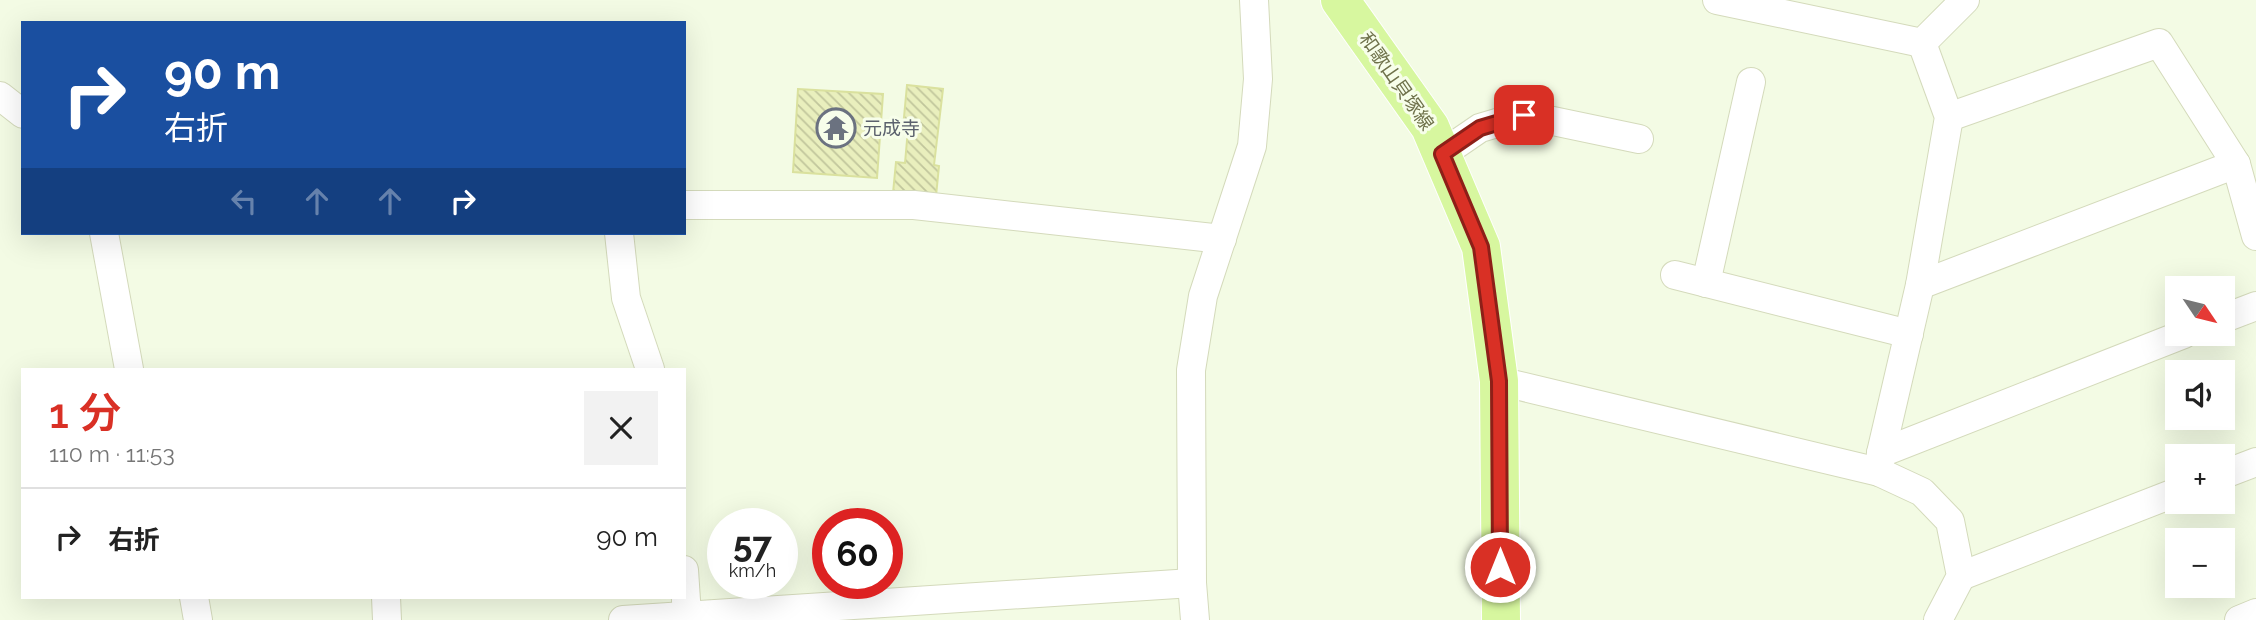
<!DOCTYPE html>
<html lang="ja">
<head>
<meta charset="utf-8">
<style>
	body { margin:0; font-family:Raleway,"Noto Sans JP",sans-serif; background:#f2f2f2; color:#222; height:100vh; display:flex; flex-direction:column; font-size:26px; white-space:nowrap }
	* { box-sizing:border-box; margin:0 }
	p { font-size:23px; color:#767676 }
	.icon { flex:none; width:38px; height:38px; fill:none; stroke:currentColor; stroke-width:2; stroke-linecap:round; stroke-linejoin:round }
	.map { position:relative; flex:1; overflow:hidden }
	.details { position:absolute; left:21px; top:368px; width:665px; height:231px; display:flex; flex-direction:column; background:#fff; border-radius:0px; box-shadow:0 7px 28px #0002 }
	.details>* { flex:none }
	.banner { position:absolute; left:21px; top:21px; width:665px; height:214px; border-radius:0px; box-shadow:0 7px 28px #0002; background:#1a4fa0; color:#fff; overflow:hidden }
	.needle { width:46px; rotate:125deg }
	.buttons { position:absolute; left:2165px; top:276px; display:grid; gap:14px }
	.buttons a { display:grid; place-items:center; width:70px; height:70px; border-radius:0px; background:#fff; box-shadow:0 7px 28px #0002; font-size:35px }
	.speed { position:absolute; left:707px; top:508px; display:flex; gap:14px; font-size:35px; font-weight:700; text-align:center }
	.speed>* { display:grid; place-content:center; width:91px; height:91px; border-radius:50%; background:#fff; box-shadow:0 7px 28px #0002; line-height:1 }
	.speed small { font-size:18px; font-weight:400 }
	.speed .limit { border:10px solid #d22; background:#fff; color:#111 }
	.pin { position:absolute; display:grid; place-items:center; width:60px; height:60px; color:#fff; margin:-30px; border-radius:14px; box-shadow:0 4px 10px #0006 }
	.me { position:absolute; width:77px; margin:-38px; rotate:0deg; stroke-linejoin:round; filter:drop-shadow(0 0 5px #0008) }
	.turn { display:flex; align-items:center; gap:24px; height:147px; padding:0 28px; font-size:32px }
	.turn .icon { width:91px; height:91px; stroke-width:2.5 }
	.turn b { display:block; font-size:49px; line-height:60px }
	.lanes { display:flex; align-items:center; height:66px; padding:0 28px; background:#0003; justify-content:center; gap:35px; direction:ltr }
	.lanes .off { opacity:.35 }
	.round { display:grid; place-items:center; flex:none; width:74px; height:74px; border-radius:0px; background:#f2f2f2 }
	.head { display:flex; align-items:center; justify-content:space-between; height:119px; padding:0 28px }
	h1 { font-size:42px; font-weight:600; line-height:52px; color:#d93025 }
	ul { padding:0; list-style:none }
	li { display:flex; align-items:center; gap:21px; height:98px; padding:0 28px; border-top:2px solid #e0e0e0 }
	li div { flex:1 }
	li b { display:block; font-size:26px }
	li em { font-style:normal }
	.map>svg:first-child { display:block }
</style>
</head>
<body>
<div class="map">
<svg width="2256" height="620" viewBox="0 0 2256 620">
	<defs>
		<pattern id="building-back-hatch" width="6" height="6" patternUnits="userSpaceOnUse" patternTransform="scale(1.75)"><rect width="6" height="6" fill="#e9efbd"/><path d="M-1 5l2 2M0 0l6 6M5-1l2 2" fill="none" stroke="#c1c69c"/></pattern>
	</defs>
	<rect width="100%" height="100%" fill="#f3fbe4"/>
	<g fill="url(#building-back-hatch)" stroke="#dae19e" stroke-width="2">
		<path d="M907,85L943,89L934,165L939,166L936,196L893,193L896,162L905,163L908,129L903,128Z"/>
		<path d="M798,89L883,94L877,178L793,172Z"/>
	</g>
	<g fill="none" stroke-linecap="round" stroke-linejoin="round">
		<g stroke="#d4dabb" stroke-width="30">
			<g id="minor">
				<path d="M1717,0L1922,43L1965,0"/>
				<path d="M0,96L23,114"/>
				<path d="M1949,117L2159,43L2236,164L2256,236"/>
				<path d="M1442,154L1480,128L1524,115L1639,139"/>
				<path d="M684,205H914L1222,239"/>
				<path d="M104,233L129,369"/>
				<path d="M619,233L626,298L650,369"/>
				<path d="M1675,275L1909,334"/>
				<path d="M1706,283L1751,82"/>
				<path d="M1920,285L2236,164"/>
				<path d="M2222,319L2256,306"/>
				<path d="M1499,381L1879,472L1922,492L1950,521L1961,576L1938,620"/>
				<path d="M1881,453L2184,334"/>
				<path d="M1879,472L1881,453L1920,285L1949,117L1922,43"/>
				<path d="M2222,475L2256,462"/>
				<path d="M684,570L687,616"/>
				<path d="M1961,576L2177,492"/>
				<path d="M194,597L198,620"/>
				<path d="M386,597L387,620"/>
				<path d="M623,620L1192,583"/>
				<path d="M1195,620L1192,583L1191,370L1203,296L1252,146L1258,79L1254,0"/>
				<path d="M2239,620L2256,613"/>
			</g>
		</g>
		<g stroke="#fff" stroke-width="40">
			<path id="primary" d="M1340,0L1430,127L1481,247L1499,381L1501,620"/>
		</g>
		<use href="#minor" stroke="#fff" stroke-width="28"/>
		<use href="#primary" stroke="#d7f79f" stroke-width="38"/>
	</g>
	<g fill="none" stroke-linecap="round" stroke-linejoin="round">
		<g stroke="#8d1f18" stroke-width="18">
			<path id="route" d="M1500,567L1499,381L1481,247L1442,154L1480,128L1524,115"/>
		</g>
		<use href="#route" stroke="#d93025" stroke-width="12"/>
	</g>
	<defs>
		<g id="temple-ring" transform="scale(2.0125)"><circle r="9.5" fill="#f7feea" stroke="#6b7280" stroke-width="1.5"/><path d="M0-6L5-2H3V0L6.5 2.5H4V6H1.5V3h-3V6H-4V2.5H-6.5L-3 0V-2H-5Z" fill="#6b7280"/></g>
	</defs>
	<g fill-rule="evenodd">
		<use href="#temple-ring" x="836" y="128"/>
	</g>
	<g text-anchor="middle" dominant-baseline="central" stroke-width="6" stroke-linejoin="round" paint-order="stroke">
		<g font-size="19" fill="#6f724b" stroke="#f7feea">
			<text transform="translate(1397 81) rotate(55)">和歌山貝塚線</text>
		</g>
		<g font-size="19" fill="#5b616d" stroke="#f7feea" text-anchor="start">
			<text x="863" y="128">元成寺</text>
		</g>
	</g>
</svg>
<div class="buttons">
<a><svg class="needle" viewBox="-14 -14 28 28"><path d="M0-13l5 13h-10z" fill="#e53935"/><path d="M0 13l5-13h-10z" fill="#767676"/></svg></a>
<a><svg class="icon" aria-label="sound" viewBox="0 0 24 24"><path d="M4 9h4l5-4v14l-5-4H4zM17 9q2 3 0 6"/></svg></a>
<a>+</a>
<a>−</a>
</div>
<div class="speed"><div>57<small>km/h</small></div><div class="limit">60</div></div>
<div class="pin" style="left:1524px;top:115px;background:#d93025"><svg class="icon" aria-label="arrive" viewBox="0 0 24 24"><path d="M6 21V4h12l-3 4 3 4H6"/></svg></div>
<svg class="me" style="left:1500px;top:567px" viewBox="-20 -20 40 40"><circle r="17" fill="#d93025" stroke="#fff" stroke-width="3"/><path d="M0-11L8 9 0 5-8 9z" fill="#fff"/></svg>
<div class="banner">
<div class="turn"><svg class="icon" aria-label="right" viewBox="0 0 24 24"><path d="M7 20v-9h11M14 6l5 5-5 5"/></svg><div><b>90 m</b>右折</div></div>
<div class="lanes"><svg class="icon off" aria-label="left" viewBox="0 0 24 24"><path d="M17 20v-9H6M10 6l-5 5 5 5"/></svg><svg class="icon off" aria-label="ahead" viewBox="0 0 24 24"><path d="M12 20V5M6 11l6-6 6 6"/></svg><svg class="icon off" aria-label="ahead" viewBox="0 0 24 24"><path d="M12 20V5M6 11l6-6 6 6"/></svg><svg class="icon" aria-label="right" viewBox="0 0 24 24"><path d="M7 20v-9h11M14 6l5 5-5 5"/></svg></div>
</div>
<section class="details">
<div class="head"><div><h1>1 分</h1><p>110 m · 11:53</p></div><a class="round"><svg class="icon" aria-label="close" viewBox="0 0 24 24"><path d="M6 6l12 12M18 6L6 18"/></svg></a></div>
<ul>
<li><svg class="icon" aria-label="right" viewBox="0 0 24 24"><path d="M7 20v-9h11M14 6l5 5-5 5"/></svg><div><b>右折</b></div><em>90 m</em></li>
</ul>
</section>
</div>
</body>
</html>
